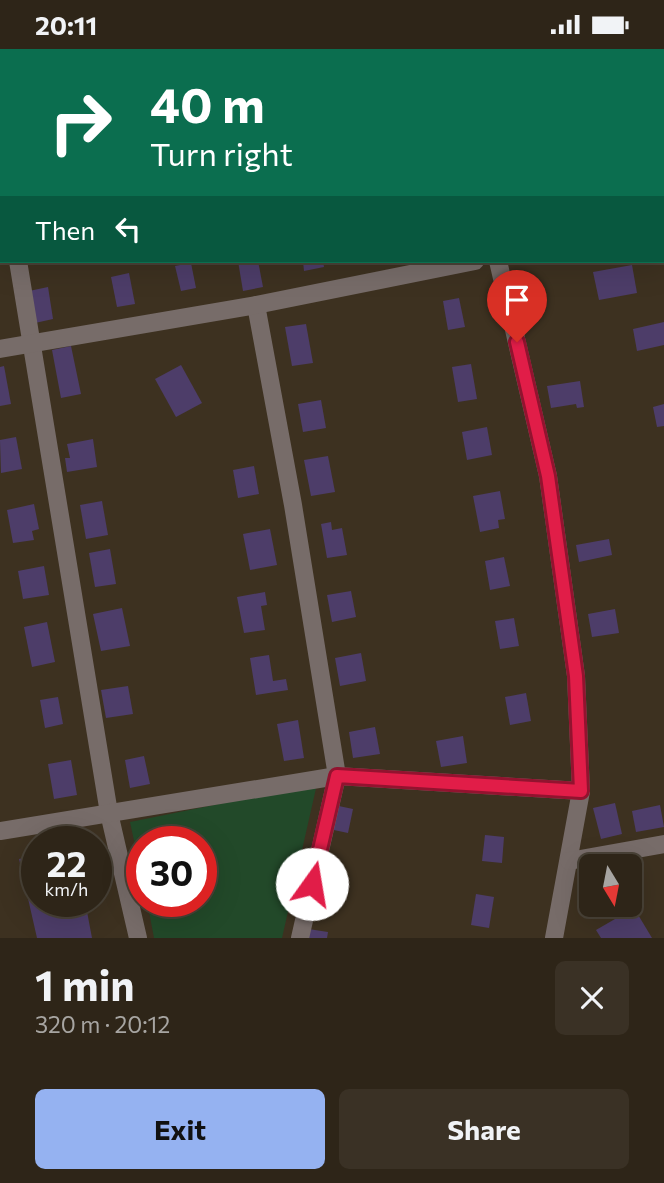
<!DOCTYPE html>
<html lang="en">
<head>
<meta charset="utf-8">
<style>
	body { margin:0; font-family:Commissioner,sans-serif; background:#3a3125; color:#f1f3f6; height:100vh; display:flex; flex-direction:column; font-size:26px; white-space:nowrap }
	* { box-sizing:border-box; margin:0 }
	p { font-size:23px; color:#a7a5a2 }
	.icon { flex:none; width:38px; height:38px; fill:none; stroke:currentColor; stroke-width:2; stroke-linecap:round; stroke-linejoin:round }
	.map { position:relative; height:889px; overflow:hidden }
	.panel { display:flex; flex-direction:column; background:#2e2518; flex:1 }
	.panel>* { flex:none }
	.top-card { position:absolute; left:0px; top:0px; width:665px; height:214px; box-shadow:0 7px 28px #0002,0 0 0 2px #494237; background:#0b6e4f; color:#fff; overflow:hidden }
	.needle { width:46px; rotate:170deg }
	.tools { position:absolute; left:579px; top:805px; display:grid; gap:14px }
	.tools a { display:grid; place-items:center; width:63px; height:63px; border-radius:10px; background:#2e2518; box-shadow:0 7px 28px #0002,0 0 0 2px #494237; font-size:35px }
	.speed { position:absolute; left:21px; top:777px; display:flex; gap:14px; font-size:35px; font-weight:700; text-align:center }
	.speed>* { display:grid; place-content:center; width:91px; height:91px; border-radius:50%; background:#2e2518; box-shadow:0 7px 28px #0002,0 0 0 2px #494237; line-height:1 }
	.speed small { font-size:18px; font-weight:400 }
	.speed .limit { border:10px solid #d22; background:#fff; color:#111 }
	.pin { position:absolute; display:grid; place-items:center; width:60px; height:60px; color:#fff; margin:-72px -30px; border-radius:50% 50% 50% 0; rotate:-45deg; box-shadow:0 0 7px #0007 }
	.pin .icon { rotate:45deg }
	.me { position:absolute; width:77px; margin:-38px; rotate:13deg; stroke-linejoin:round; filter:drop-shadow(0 0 5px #0008) }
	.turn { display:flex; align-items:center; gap:24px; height:147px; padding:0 35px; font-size:32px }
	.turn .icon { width:91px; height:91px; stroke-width:2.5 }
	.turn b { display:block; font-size:49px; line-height:60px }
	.then { display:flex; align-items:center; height:66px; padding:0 35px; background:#0003; gap:14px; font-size:26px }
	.round { display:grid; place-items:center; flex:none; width:74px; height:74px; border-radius:10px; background:#3a3125 }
	.summary { display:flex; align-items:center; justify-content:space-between; height:119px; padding:0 35px }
	h1 { font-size:42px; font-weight:700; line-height:52px }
	.button { display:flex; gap:14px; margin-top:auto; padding:14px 35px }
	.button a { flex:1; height:80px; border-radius:10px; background:#95b2f1; color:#111; font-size:28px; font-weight:700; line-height:80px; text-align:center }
	.button a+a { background:#3a3125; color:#f1f3f6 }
	.status { display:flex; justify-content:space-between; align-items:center; height:49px; padding:0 35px; background:#2e2518; direction:ltr }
	.status svg { height:19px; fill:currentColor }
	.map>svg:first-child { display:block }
</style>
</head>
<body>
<div class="status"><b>20:11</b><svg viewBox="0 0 49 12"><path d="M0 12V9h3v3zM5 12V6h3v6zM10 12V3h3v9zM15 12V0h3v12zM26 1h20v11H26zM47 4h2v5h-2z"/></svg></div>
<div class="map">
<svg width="664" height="889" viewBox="0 0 664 889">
	<rect width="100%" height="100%" fill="#3d3120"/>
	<path fill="#224929" d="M317,735L282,889H154L147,852H201V793H142V829L130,773Z"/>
	<g fill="#4d3d69">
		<path d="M238,212H258L263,238L243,242Z"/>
		<path d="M303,212H323L324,218L304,222Z"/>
		<path d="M191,214L196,239L181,242L175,217Z"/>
		<path d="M632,216L637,244L599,251L593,223Z"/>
		<path d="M129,224L135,255L117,258L111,228Z"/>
		<path d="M48,238L53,270L35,274L29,242Z"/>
		<path d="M459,249L465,278L448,281L443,252Z"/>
		<path d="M664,273V296L637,302L633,280Z"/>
		<path d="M306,275L313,314L292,317L285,278Z"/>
		<path d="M71,297L81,345L61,349L52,301Z"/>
		<path d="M471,315L477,350L458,353L452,318Z"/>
		<path d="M181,316L202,354L176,368L155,330Z"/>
		<path d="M4,317L11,355L0,357V318Z"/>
		<path d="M580,332L584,358L577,359L576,355L551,359L547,337Z"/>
		<path d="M321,351L326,379L303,383L298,355Z"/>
		<path d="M664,355V377L657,378L653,358Z"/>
		<path d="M487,378L492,406L467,411L462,383Z"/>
		<path d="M16,388L22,420L1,424L0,391Z"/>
		<path d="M93,390L97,418L67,423L65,409H70L67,395Z"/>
		<path d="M328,407L335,443L311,447L304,411Z"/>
		<path d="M254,417L259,445L238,449L233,421Z"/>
		<path d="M500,442L505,470L498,471L499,479L480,483L473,447Z"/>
		<path d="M102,452L108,486L86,490L80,456Z"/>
		<path d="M34,455L39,480L32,482L34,491L13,494L7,461Z"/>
		<path d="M331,473L332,481L342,479L347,506L327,509L321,475Z"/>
		<path d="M270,480L277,516L250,521L243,485Z"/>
		<path d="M609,490L612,506L579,513L576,496Z"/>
		<path d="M110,500L116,535L95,538L89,504Z"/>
		<path d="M504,508L510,537L490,541L485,512Z"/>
		<path d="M44,517L49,546L23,550L18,522Z"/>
		<path d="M351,542L356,568L332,573L327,546Z"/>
		<path d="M265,543L267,556L261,557L265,581L244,584L237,548Z"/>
		<path d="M122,559L130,597L101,602L93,565Z"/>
		<path d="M615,560L619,584L592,588L588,565Z"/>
		<path d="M514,569L519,597L500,600L495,572Z"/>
		<path d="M47,573L55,613L32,618L24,578Z"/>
		<path d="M361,604L366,632L340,637L335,609Z"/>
		<path d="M269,606L273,632L286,630L288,641L256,646L250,609Z"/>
		<path d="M128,637L133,665L106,669L101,641Z"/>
		<path d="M526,644L531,672L510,676L505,648Z"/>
		<path d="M58,648L63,675L45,679L40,651Z"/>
		<path d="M298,671L304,709L284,712L277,675Z"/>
		<path d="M375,678L380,705L353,709L349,683Z"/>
		<path d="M463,687L467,714L441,718L436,692Z"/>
		<path d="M144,707L150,735L130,739L125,711Z"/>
		<path d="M71,711L77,746L54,750L48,715Z"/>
		<path d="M615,754L622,785L601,790L593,759Z"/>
		<path d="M334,756L353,760L348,784L329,780Z"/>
		<path d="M660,756L664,778L636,783L632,762Z"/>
		<path d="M485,786L504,788L502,814L482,812Z"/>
		<path d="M37,806V852H85L92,889H37L19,810Z"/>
		<path d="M322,819L339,822L336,844L319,842Z"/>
		<path d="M476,845L494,848L489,879L471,876Z"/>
		<path d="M634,859L652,889H601L596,881Z"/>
		<path d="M302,879L328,883L327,889H301Z"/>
	</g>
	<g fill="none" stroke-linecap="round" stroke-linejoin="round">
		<g stroke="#776c69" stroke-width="18">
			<path d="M459,0V2"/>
			<path d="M338,2L351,0"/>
			<path d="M0,64L2,63"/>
			<path d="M663,83L664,82"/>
			<path d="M0,108L2,118"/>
			<path d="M663,173H664"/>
			<path d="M18,212L109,764L138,889"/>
			<path d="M498,212L548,427L576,627L581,742L554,889"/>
			<path d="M256,256L293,456L337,727L300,889"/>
			<path d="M0,300L256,256L475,212"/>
			<path d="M0,782L337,727L581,742"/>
			<path d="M569,812L664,795"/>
		</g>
	</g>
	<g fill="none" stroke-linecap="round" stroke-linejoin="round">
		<g stroke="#92132f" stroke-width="18">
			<path id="route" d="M312,835L337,727L581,742L576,627L548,427L517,293"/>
		</g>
		<use href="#route" stroke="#e11d48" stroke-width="12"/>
	</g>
</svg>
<div class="tools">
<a><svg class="needle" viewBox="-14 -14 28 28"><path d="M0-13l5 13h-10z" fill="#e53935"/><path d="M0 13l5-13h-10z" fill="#a7a5a2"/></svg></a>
</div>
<div class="speed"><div>22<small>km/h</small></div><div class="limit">30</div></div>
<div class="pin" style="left:517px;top:293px;background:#d93025"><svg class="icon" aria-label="arrive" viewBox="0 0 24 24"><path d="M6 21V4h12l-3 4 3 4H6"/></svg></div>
<svg class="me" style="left:312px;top:835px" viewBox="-20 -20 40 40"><circle r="19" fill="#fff"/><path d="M0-13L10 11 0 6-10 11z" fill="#e11d48"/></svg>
<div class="top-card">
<div class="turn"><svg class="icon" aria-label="right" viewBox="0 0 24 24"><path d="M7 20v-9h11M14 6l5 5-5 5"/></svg><div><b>40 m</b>Turn right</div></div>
<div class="then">Then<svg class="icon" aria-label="left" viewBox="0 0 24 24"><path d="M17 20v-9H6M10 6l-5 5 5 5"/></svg></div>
</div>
</div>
<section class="panel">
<div class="summary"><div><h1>1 min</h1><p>320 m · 20:12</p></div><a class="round"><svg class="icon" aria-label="close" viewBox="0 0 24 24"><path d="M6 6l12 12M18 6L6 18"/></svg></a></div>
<div class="button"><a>Exit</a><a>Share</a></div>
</section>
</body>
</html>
